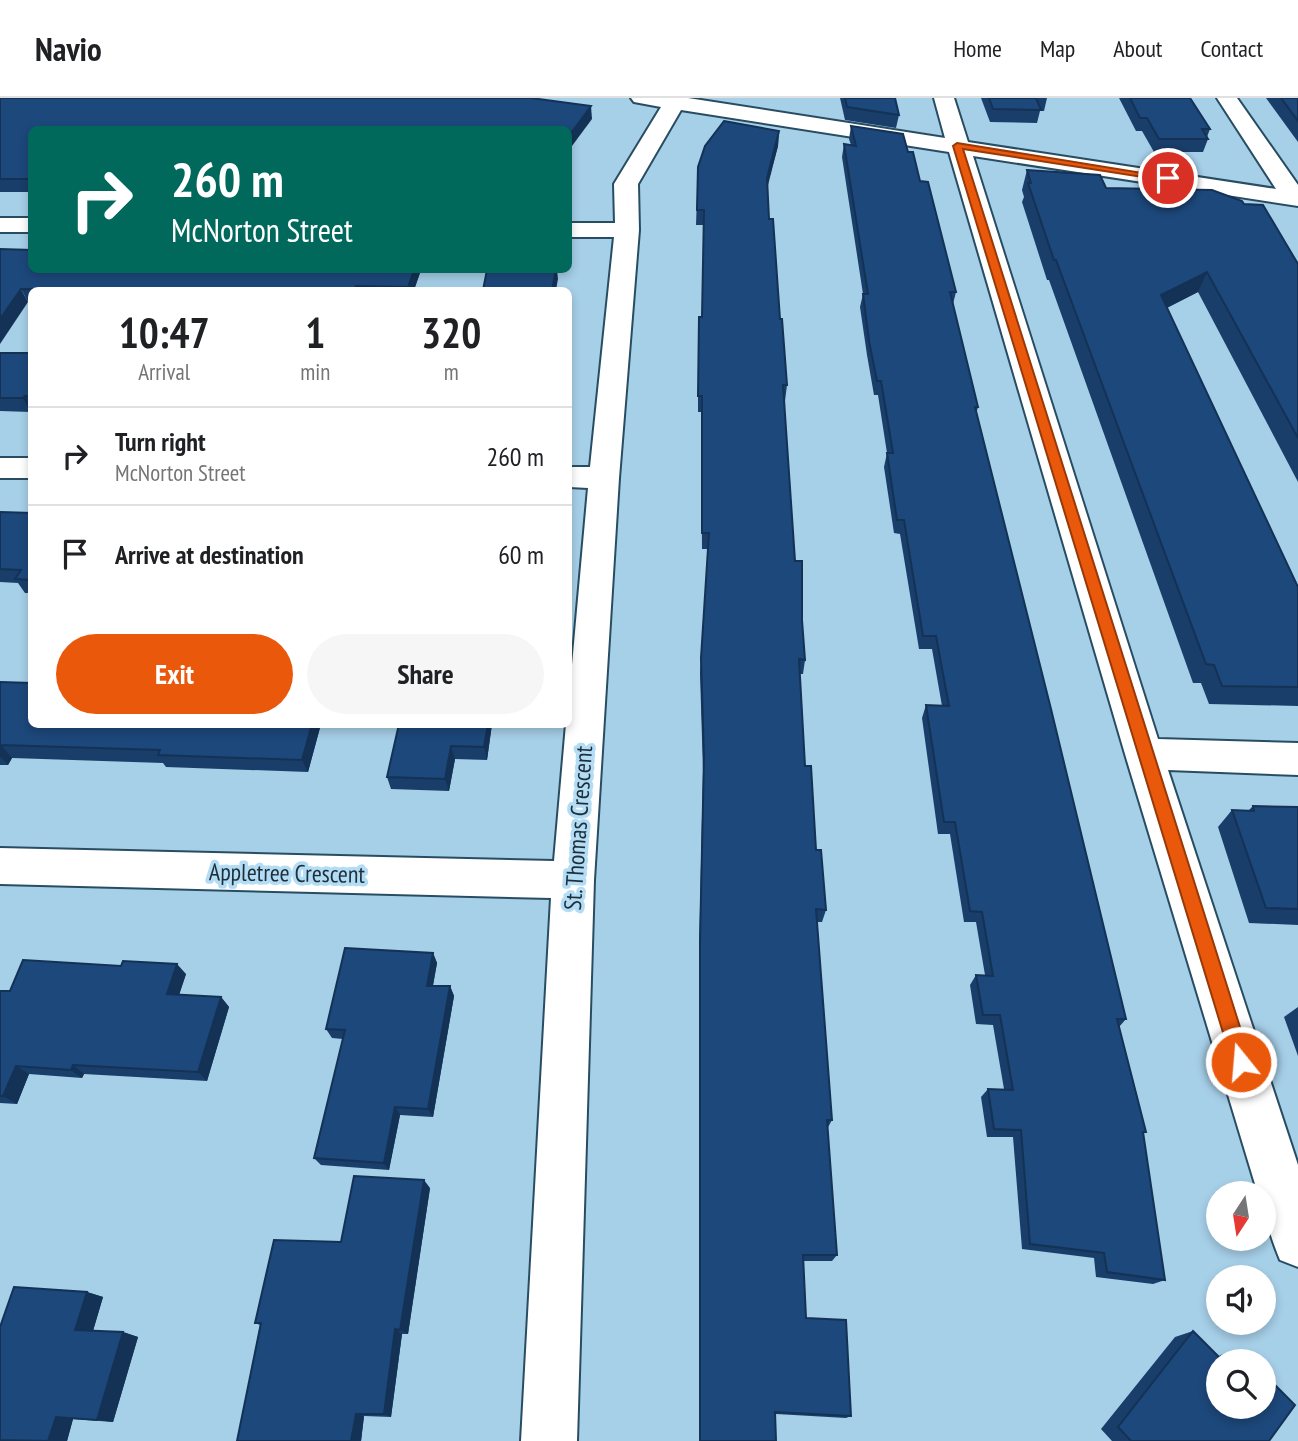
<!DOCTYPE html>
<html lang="en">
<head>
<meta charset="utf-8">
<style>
	body { margin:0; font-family:"PT Sans Narrow",sans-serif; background:#f6f6f6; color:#202124; height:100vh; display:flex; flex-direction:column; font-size:26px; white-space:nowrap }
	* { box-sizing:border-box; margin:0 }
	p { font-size:23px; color:#757577 }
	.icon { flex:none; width:38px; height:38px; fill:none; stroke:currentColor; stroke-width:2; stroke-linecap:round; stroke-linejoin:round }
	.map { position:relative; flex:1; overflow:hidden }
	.panel { position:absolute; left:28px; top:189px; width:544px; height:441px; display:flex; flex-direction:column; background:#fff; border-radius:10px; box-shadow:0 4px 10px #0003 }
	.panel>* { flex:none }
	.guide { position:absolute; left:28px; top:28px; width:544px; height:147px; border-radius:10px; box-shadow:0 4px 10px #0003; background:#00695c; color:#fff; overflow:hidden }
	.needle { width:46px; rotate:192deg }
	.controls { position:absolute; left:1206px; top:1083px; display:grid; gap:14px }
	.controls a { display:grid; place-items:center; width:70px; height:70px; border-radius:50%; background:#fff; box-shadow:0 4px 10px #0003; font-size:35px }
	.pin { position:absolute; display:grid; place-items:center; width:60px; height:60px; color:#fff; margin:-30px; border:4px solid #fff; border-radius:50%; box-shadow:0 2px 7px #0007 }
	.me { position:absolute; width:77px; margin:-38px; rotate:343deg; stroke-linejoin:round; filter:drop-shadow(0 0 5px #0008) }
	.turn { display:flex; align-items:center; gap:24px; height:147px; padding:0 28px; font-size:32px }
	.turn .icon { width:91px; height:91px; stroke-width:2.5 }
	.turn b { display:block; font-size:49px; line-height:60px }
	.eta { display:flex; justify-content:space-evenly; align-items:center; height:119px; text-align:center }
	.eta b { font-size:42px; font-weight:600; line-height:49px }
	.primary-button { display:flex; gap:14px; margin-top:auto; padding:14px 28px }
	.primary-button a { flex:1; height:80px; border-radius:42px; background:#ea580c; color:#fff; font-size:28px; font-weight:600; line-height:80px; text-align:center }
	.primary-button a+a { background:#f6f6f6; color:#202124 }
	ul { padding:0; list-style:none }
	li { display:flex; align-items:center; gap:21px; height:98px; padding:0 28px; border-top:2px solid #e0e0e0 }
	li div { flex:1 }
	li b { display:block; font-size:26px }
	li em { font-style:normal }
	header { display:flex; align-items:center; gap:42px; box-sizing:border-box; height:98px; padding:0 35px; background:#fff; border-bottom:2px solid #e0e0e0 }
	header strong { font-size:33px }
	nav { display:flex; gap:38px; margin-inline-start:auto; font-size:24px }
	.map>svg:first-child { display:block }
</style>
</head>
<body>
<header>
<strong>Navio</strong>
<nav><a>Home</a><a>Map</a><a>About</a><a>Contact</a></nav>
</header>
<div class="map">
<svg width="1298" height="1343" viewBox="0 0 1298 1343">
	<rect width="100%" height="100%" fill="#a6cfe8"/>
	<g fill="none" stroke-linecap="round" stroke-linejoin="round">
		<g stroke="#284d62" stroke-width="4">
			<g id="minor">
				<path d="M631,0H688L945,40L934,0H954L968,44L1276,91L1217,0H1237L1298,87V108L973,58L1158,641L1298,645V677L1168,672L1298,1067V1169L1280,1162C1271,1140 1264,1119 1264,1096H1258L1125,656L949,54L681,12L638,86L639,132L619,380L594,782L577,1343H521L551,800L0,786V750L554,763L566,626H569V600L588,390L569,389V369H590L614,139H569V125H615L614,86L661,9L634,4Z"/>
				<rect x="0" y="120" width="32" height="14"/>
				<rect x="0" y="360" width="32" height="20"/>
			</g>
		</g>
		<use href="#minor" fill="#fff" fill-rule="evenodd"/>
	</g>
	<g fill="#193e6a">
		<path d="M0,0L592,21L32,32V94H0Z"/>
		<path d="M840,0H895L899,17L896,30L845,22Z"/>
		<path d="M981,0H1047L1044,13H1040L1037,25L990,24Z"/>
		<path d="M1119,0H1190L1210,31L1207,39L1208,41L1203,54H1154L1142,33H1136Z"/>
		<path d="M1266,0H1298V44Z"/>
		<path d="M851,28L908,54L920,83L956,194L953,206L978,309L976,316L1126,921L1119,929L1146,1034L1143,1036L1165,1182L1153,1186L1096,1179L1094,1160L1022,1151L1013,1039H987L981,999L988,991H1004L993,927L976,926L970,887L976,877H985L976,824H964L950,736H938L922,620L926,607L942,608L932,551H919L900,436L894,435L884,369L887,355L878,297H874L867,257L860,209L863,196L842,59L844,46L851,47L849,41Z"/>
		<path d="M779,33L778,48L767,88L769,121L787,287L785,303H784L795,463L805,562L803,576H799L805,668L816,752L826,812L822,824H817L832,1022L827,1031L837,1157L832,1163H803L806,1220L851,1318L846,1320L776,1316V1343H699V855L703,673L700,575L708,451H702L701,314H698V234L699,219H702L704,127H696L698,69Z"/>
		<path d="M1027,72L1106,90L1244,106L1298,166V384L1198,194L1167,210L1298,489V608L1209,606L1201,585H1193L1049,182H1047L1022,104L1024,99L1022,92Z"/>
		<path d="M0,151L421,172L414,192H32V204H28Z"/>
		<path d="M0,255H32L31,314L0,313Z"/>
		<path d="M0,414L32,415V495H25L18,485L0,484Z"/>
		<path d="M0,584L321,626L308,674L166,669L163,665L12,660L8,667H0Z"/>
		<path d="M399,626H492L487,662L455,661L449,693L391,691L387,679Z"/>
		<path d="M1253,708L1298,709V827L1249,825L1218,729L1232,712H1249Z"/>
		<path d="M433,855L437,865L433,888H450L454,898L433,1019L400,1017L389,1072L321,1067L314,1060L343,941L332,940L326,931Z"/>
		<path d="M186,876L179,897L221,899L229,909L207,983L84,976L82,980L29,976L17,1006L0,1005V893H10Z"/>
		<path d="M1298,909V958L1284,919Z"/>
		<path d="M430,1090L408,1236H402L391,1319L364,1318L361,1343H237L260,1227L255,1225L341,1144Z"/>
		<path d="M87,1194L103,1199L93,1233L123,1234L138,1239L113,1324L73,1321L67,1343H14Z"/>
		<path d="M1193,1233L1219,1259L1220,1257L1239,1253L1251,1264H1218L1269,1343H1112L1101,1331L1175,1239Z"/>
	</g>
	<g fill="#143256">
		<path d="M591,8L592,21L569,52V38Z"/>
		<path d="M779,33L778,48L766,95L767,80Z"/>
		<path d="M414,172H421L414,192H409L408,189Z"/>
		<path d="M556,172H557L558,181L556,192H552Z"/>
		<path d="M1207,174L1198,194L1152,217L1161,197Z"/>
		<path d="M21,191L28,204L0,246V221Z"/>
		<path d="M25,298L32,309L31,314L23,300Z"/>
		<path d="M312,626H321L308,674L302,662Z"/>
		<path d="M488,626H492L487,662L484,649Z"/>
		<path d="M1,647L12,660L8,667L0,658V650Z"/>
		<path d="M451,648L455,661L449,693L445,681Z"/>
		<path d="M433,855L437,865L431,897L427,888Z"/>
		<path d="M177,866L186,876L176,906L167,896Z"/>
		<path d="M450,888L454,898L433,1019L428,1011Z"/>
		<path d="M221,899L229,909L207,983L198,974Z"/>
		<path d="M73,967L84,976L82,980L71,972Z"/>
		<path d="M16,968L29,976L17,1006L3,998Z"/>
		<path d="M395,1009L400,1017L389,1072L384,1065Z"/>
		<path d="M424,1082L430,1090L408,1236L400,1232Z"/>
		<path d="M87,1194L103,1199L92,1236L75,1232Z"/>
		<path d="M395,1231L402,1236L391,1319L384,1316Z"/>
		<path d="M123,1234L138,1239L113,1324L97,1322Z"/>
		<path d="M356,1316L364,1318L361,1343H351Z"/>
		<path d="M56,1319L73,1321L67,1343H48Z"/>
	</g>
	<g fill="#1d487b" stroke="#143256" stroke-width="2">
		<path d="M0,0H531L591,8L569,38V32H32V81H0Z"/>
		<path d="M845,0H895L899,17L847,9Z"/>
		<path d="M989,0H1036L1041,12L993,11Z"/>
		<path d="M1130,0H1190L1210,31H1202L1208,41H1159L1147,20H1140Z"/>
		<path d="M1281,0H1298V23Z"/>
		<path d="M724,23L779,33L767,80L769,121H773L780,221H782L787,287H783L795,463H802V522L805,562L799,561L805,668H811L816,752H821L826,812L816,811L832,1022H827L837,1157H803L806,1220L846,1222L851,1318L775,1314L776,1343H700V844L704,660L701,560L709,435H702V298H698L699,219H702L704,112H697L698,69L705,48Z"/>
		<path d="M851,28L903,36L908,54H913L920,83L928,84L956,194H950L978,309H975L1051,611L1126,921H1117L1146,1034H1143L1165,1182L1107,1174L1104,1155L1030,1146L1021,1032L994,1031L988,991L1013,992L1000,917H983L976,877L993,878L982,814L970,813L955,724H944L926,607L949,608L936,538H923L904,422H897L887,355H893L881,283H877L869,243L863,196H868L844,46L856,48Z"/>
		<path d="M1027,72L1100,77L1106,90L1212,92L1242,103L1244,106L1263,107L1298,166V340L1207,174L1161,197L1298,489V589L1222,588L1214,567L1206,566L1056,162H1054L1028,85H1031Z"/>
		<path d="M0,151L32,152V172H414L408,189L356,188L354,192H291L230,190L228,192H101L21,191L0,221Z"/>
		<path d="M487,172H556L552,192H483Z"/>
		<path d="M0,255H32V298H25L23,300H0Z"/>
		<path d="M0,414L32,415V482L15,481L21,472L0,471Z"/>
		<path d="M0,584L32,585V626H312L302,662L158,657L160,652L1,647L0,650Z"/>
		<path d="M399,626H488L484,649L451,648L445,681L387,679Z"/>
		<path d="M1253,708L1298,709V811L1266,810L1232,712L1254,713Z"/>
		<path d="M345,850L433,855L427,888H450L428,1011L395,1009L384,1065L314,1060L345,932L326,931Z"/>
		<path d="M23,862L121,868L123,863L177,866L167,896L221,899L198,974L73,967L71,972L16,968L3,998H0V893H10Z"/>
		<path d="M354,1078L424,1082L400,1232L395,1231L384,1316H356L351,1343H237L261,1225H255L274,1142L341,1144Z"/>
		<path d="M14,1189L87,1194L75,1232L123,1234L97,1322L56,1319L48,1343L0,1342V1229Z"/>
		<path d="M1193,1233L1224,1264H1218V1309H1264V1276L1295,1307L1269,1343H1131L1118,1329Z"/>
		<path d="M1239,1253L1251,1264H1231Z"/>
	</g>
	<path fill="#ea580c" stroke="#983908" stroke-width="2" d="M957,45L1173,80L1168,83L963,51L1251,964L1248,971L1241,973L1234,971L1232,964L953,48Z"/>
	<g text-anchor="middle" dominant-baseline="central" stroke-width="7" stroke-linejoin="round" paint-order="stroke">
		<g font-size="24" fill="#1f2f39" stroke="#b3dcf5">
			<text transform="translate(578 730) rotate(-86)">St. Thomas Crescent</text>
			<text transform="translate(287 775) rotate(1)">Appletree Crescent</text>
		</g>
	</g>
</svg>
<div class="controls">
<a><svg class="needle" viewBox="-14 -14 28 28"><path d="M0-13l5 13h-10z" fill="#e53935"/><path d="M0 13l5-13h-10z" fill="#757577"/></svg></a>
<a><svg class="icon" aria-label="sound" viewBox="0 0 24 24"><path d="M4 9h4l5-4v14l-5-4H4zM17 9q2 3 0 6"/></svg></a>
<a><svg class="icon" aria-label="search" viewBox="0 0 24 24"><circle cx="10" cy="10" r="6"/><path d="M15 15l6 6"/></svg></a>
</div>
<div class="pin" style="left:1168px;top:80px;background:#d93025"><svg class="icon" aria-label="arrive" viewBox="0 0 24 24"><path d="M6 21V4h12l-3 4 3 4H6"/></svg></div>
<svg class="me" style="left:1241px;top:964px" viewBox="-20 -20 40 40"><circle r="17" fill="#ea580c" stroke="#fff" stroke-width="3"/><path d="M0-11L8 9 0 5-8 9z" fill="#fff"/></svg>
<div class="guide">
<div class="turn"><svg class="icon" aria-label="right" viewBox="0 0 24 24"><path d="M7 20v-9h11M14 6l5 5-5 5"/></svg><div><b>260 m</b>McNorton Street</div></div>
</div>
<section class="panel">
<div class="eta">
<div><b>10:47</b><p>Arrival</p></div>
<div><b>1</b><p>min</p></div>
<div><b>320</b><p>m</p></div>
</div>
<ul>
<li><svg class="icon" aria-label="right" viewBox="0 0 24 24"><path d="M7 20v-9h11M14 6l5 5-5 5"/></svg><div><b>Turn right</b><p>McNorton Street</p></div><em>260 m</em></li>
<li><svg class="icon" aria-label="arrive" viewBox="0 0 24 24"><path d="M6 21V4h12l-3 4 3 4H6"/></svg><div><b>Arrive at destination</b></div><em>60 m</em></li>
</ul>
<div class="primary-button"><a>Exit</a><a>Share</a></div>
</section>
</div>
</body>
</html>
